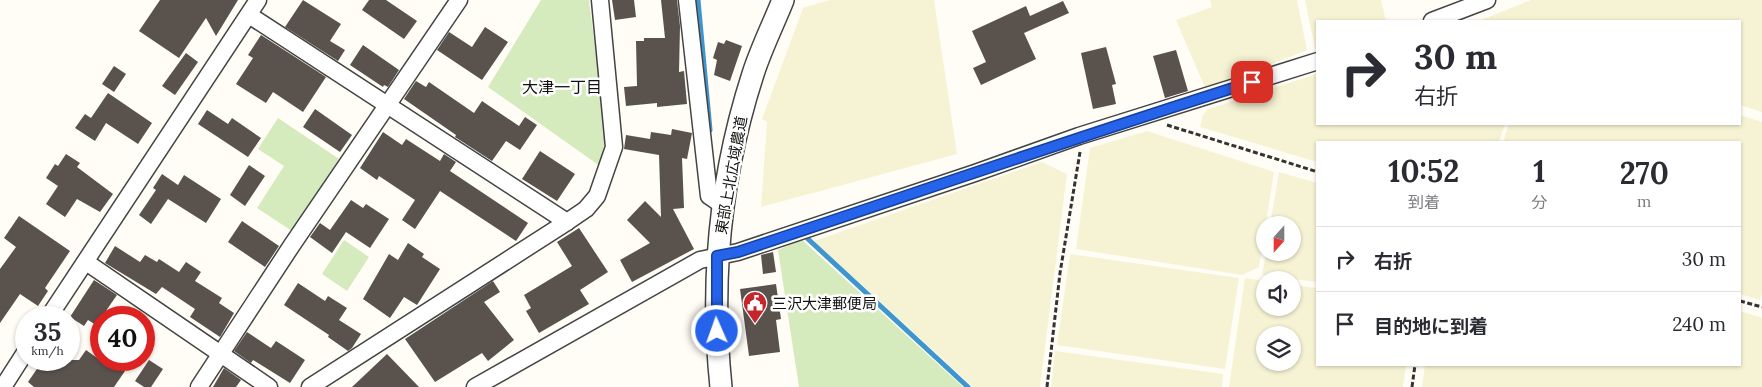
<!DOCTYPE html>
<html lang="ja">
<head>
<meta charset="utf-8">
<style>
	body { margin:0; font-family:Lora,"Noto Sans JP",serif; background:#f2f2f3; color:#2b2b33; height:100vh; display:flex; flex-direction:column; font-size:19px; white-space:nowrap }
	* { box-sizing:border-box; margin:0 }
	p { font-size:16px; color:#7c7c81 }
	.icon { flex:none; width:28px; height:28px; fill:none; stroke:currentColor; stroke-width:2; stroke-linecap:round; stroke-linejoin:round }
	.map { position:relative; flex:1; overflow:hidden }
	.drawer { position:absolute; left:1316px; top:141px; width:425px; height:225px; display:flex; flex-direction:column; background:#fff; border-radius:0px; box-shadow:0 1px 4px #0004 }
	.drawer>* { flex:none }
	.hud { position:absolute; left:1316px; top:20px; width:425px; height:105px; border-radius:0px; box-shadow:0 1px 4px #0004; background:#fff; color:#2b2b33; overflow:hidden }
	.needle { width:32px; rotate:201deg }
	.controls { position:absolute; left:1256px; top:216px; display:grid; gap:10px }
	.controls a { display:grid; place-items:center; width:45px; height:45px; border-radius:50%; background:#fff; box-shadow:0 1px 4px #0004; font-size:25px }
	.speed { position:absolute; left:15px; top:306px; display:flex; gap:10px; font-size:25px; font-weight:700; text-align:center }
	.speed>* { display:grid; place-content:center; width:65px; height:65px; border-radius:50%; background:#fff; box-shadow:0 1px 4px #0004; line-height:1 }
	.speed small { font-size:12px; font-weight:400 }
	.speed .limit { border:8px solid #d22; background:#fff; color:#111 }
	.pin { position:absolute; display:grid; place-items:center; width:42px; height:42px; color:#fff; margin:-21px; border-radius:10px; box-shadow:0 2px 8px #0006 }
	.me { position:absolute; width:55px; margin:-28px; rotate:358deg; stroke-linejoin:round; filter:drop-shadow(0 0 4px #0008) }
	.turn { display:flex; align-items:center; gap:18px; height:105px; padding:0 15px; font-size:22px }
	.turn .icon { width:65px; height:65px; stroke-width:2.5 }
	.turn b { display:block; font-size:35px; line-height:42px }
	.eta { display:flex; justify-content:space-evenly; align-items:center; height:85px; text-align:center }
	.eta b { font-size:30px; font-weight:700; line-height:35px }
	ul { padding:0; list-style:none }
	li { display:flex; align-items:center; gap:15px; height:65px; padding:0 15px; border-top:1px solid #e1e1e2 }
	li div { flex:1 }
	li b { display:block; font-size:19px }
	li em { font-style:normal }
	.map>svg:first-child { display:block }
</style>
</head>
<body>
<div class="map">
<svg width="1762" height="387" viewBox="0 0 1762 387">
	<rect width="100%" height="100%" fill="#fffdf5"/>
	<g fill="#f6f3d4" fill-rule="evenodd">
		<path d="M829,0H934L957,154L761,207L767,122L762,119L803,8Z"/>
		<path d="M1210,0H1297L1307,50L1206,90L1176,20L1212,7Z"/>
		<path d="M1305,0H1381L1386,21H1318L1317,49H1315Z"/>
		<path d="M1531,0H1762V112L1740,105V21H1479Z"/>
		<path d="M1317,74L1318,124H1505L1499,142H1318L1317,162L1200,127L1203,115L1208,109Z"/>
		<path d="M1740,115L1762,122V292L1760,300L1740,294V142H1503L1509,124H1740Z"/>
		<path d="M1147,131L1274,172L1259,267L1242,275L1076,249L1090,148Z"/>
		<path d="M1042,162L1067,174L1040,387H973L814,241Z"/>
		<path d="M1279,172L1317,183V282L1262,275L1266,253L1292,252V225H1270Z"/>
		<path d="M1070,254L1239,278L1225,369L1057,345Z"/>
		<path d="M1245,278L1265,281V308H1292L1293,285L1317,288L1318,365H1406L1403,387H1229ZM1265,335H1292V362H1265Z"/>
		<path d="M1740,311L1762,318V387H1422L1425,365H1740Z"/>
		<path d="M1055,351L1223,374L1222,387H1051Z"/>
	</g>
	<g fill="#d5ebbd">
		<path d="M541,0H589L606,134L600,166L488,87Z"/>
		<path d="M278,118L339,159L292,231L257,208L284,166L258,149Z"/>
		<path d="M801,239L963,387H799L778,250Z"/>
		<path d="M344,240L369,257L347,291L322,274Z"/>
	</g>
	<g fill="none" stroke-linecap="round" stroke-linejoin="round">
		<g stroke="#3f96cf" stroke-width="5">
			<path d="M698,0L710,130"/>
			<path d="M808,239L968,387"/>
		</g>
	</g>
	<g fill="#5a524d">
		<path d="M160,0H238L216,36L206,18L179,58L139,31Z"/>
		<path d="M303,0L341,24L330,41L345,50L338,61L285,27Z"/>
		<path d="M369,0H386L417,21L404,39L362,10Z"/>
		<path d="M612,0H634L636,17L615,20Z"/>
		<path d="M661,0H677L680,26L679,72L684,71L687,104L657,107V103L626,106L624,87L637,86L636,41H644V38H665Z"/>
		<path d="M1063,1L1069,13L1024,33L1036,59L981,85L973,68L986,62L972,31L1026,6L1030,16Z"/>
		<path d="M485,27L508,42L482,80L437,50L449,32L472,47Z"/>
		<path d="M261,35L326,77L303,112L273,92L266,103L236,84L253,58L248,55Z"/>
		<path d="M726,40L742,46L730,81L714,75L717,60L713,58L718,42L724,44Z"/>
		<path d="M363,45L399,70L388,87L384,85L383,87L350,65Z"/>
		<path d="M1106,47L1116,84L1112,85L1116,104L1093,109L1081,53Z"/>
		<path d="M1176,50L1188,91L1165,98L1153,56Z"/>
		<path d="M186,53L198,62L175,95L162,86Z"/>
		<path d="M114,66L126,74L114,92L102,84Z"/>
		<path d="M416,81L426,87L429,82L474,113L482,101L519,126L525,117L537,125L520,150L506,141L492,161L455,137L456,135L404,99Z"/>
		<path d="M108,93L152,123L138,144L106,123L95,141L75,128L85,114L91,118Z"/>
		<path d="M315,109L352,135L340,152L303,127Z"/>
		<path d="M207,110L228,124L232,118L261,138L248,157L198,124Z"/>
		<path d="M672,129L692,133L687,159L682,158L684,208L673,209L694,249L632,282L620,260L650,243L627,220L645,201L661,217L659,155L624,149L626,135L650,139L651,132L671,135Z"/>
		<path d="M383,132L402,145L406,139L440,161L444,154L456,162L450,171L528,223L516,241L440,191L415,229L402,220L415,200L379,176L377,180L360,168Z"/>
		<path d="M540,151L575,174L557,201L522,179Z"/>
		<path d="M66,154L80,163L77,167L113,194L100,212L77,199L65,217L46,204L58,186L46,178L55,164L58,166Z"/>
		<path d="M249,165L265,176L245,206L230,195Z"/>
		<path d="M162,174L178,185L184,175L221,199L206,223L168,199L151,224L139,215L156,190L153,188Z"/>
		<path d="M351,200L363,208L366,204L389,219L370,248L346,232L332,253L310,237L320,223L330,230Z"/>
		<path d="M19,216L70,251L45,288L48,291L38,306L20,294L0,323V269L16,247L4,238Z"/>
		<path d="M242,221L279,246L265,267L228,242Z"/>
		<path d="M579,228L608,272L580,290L589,304L539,333L526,311L531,308L524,295L572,266L557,242Z"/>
		<path d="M408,243L424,254L422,257L440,269L417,305L404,297L390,318L363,299L389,254L398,260Z"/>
		<path d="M115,246L140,262L145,255L157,262L159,259L179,272L186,262L201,272L195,281L222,298L219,303L234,313L220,337L190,317L195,309L162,287L156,294L105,263Z"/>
		<path d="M773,252L776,272L763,274L761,255Z"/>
		<path d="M94,280L117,295L101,318V328L88,320L84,326L70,317Z"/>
		<path d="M493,281L500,292L484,302L514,340L488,361L482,353L435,382L405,339Z"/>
		<path d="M298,283L325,301L328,296L347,308L339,320L361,334L352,348L348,351L328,337L329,335L284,305Z"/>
		<path d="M776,284L781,319L776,320L780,352L749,356L740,289Z"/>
		<path d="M247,332L271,348L276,341L305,360L290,383L253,360L251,363L234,351Z"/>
		<path d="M86,350L100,360H109L125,371L114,387H34L28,382L43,360H79Z"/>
		<path d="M387,354L419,387H352Z"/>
		<path d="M149,360L163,369L151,387H144L135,381Z"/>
		<path d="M224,368L241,380L236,387H213Z"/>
	</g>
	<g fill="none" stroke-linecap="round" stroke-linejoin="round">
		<g stroke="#444" stroke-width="19">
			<g id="minor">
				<path d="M687,0L709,196L722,205"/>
				<path d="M249,15L567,222"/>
				<path d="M1432,21L1487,0"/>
				<path d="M86,262L269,387"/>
				<path d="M48,318L258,0"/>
				<path d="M3,387L26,351"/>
				<path d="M199,387L292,245L459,0"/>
				<path d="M310,387L567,222L586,209L597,196L614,147L600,0"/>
				<path d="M475,387L700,260L738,252L975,173L1079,136L1318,61"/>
			</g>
		</g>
		<g stroke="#444" stroke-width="24">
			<path id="tertiary" d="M721,387C710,281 720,176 753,74C761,49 773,25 783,0"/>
		</g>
		<g stroke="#333" stroke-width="3" stroke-dasharray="5 2.5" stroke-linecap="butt">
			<path d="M1167,125L1318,172"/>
			<path d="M1740,301L1762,307"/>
			<path d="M1047,387L1060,273L1080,152"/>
			<path d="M1412,387L1415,365"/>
		</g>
		<use href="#minor" stroke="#fff" stroke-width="16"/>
		<use href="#tertiary" stroke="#fff" stroke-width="21"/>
	</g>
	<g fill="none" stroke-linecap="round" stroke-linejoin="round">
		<g stroke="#184099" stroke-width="12">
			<path id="route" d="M717,331V256L738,252C910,195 1080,136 1252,82"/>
		</g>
		<use href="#route" stroke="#2563eb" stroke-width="9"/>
	</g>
	<defs>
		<g id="civic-pin" transform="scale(1.25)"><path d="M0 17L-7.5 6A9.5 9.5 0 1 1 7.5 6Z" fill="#c4262e" stroke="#fff"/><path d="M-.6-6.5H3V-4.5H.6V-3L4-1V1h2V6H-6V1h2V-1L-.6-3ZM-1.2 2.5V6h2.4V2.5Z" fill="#fff"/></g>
	</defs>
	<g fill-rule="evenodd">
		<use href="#civic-pin" x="755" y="303"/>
	</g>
	<g text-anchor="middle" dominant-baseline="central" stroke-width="5" stroke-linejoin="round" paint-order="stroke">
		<g font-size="15" fill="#111" stroke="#fff">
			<text transform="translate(731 175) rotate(-80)">東部上北広域農道</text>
		</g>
		<g font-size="15" fill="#111" stroke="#fff" text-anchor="start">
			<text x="772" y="303">三沢大津郵便局</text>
		</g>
		<g font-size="16" fill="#111" stroke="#fff">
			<text x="562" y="87">大津一丁目</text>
		</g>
	</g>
</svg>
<div class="controls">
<a><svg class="needle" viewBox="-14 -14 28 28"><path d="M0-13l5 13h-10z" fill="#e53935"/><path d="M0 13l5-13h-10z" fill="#7c7c81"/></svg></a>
<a><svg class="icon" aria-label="sound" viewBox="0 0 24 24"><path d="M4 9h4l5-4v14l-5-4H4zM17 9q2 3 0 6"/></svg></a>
<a><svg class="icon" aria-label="layers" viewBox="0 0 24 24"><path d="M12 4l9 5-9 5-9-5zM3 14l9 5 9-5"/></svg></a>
</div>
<div class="speed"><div>35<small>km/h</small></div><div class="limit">40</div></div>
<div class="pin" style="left:1252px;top:82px;background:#d93025"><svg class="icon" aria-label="arrive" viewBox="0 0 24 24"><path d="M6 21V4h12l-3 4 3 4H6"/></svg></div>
<svg class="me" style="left:717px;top:331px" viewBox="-20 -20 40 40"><circle r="17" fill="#2563eb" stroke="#fff" stroke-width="3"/><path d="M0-11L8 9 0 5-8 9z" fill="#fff"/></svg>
<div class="hud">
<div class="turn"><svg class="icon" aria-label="right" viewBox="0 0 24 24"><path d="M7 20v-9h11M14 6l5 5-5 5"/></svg><div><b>30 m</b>右折</div></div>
</div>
<section class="drawer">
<div class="eta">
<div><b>10:52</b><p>到着</p></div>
<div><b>1</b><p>分</p></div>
<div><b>270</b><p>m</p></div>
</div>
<ul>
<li><svg class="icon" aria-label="right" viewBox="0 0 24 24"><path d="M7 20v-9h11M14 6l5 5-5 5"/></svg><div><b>右折</b></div><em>30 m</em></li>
<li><svg class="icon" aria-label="arrive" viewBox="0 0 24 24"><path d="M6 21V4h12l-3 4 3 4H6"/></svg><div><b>目的地に到着</b></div><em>240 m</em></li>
</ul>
</section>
</div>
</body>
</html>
